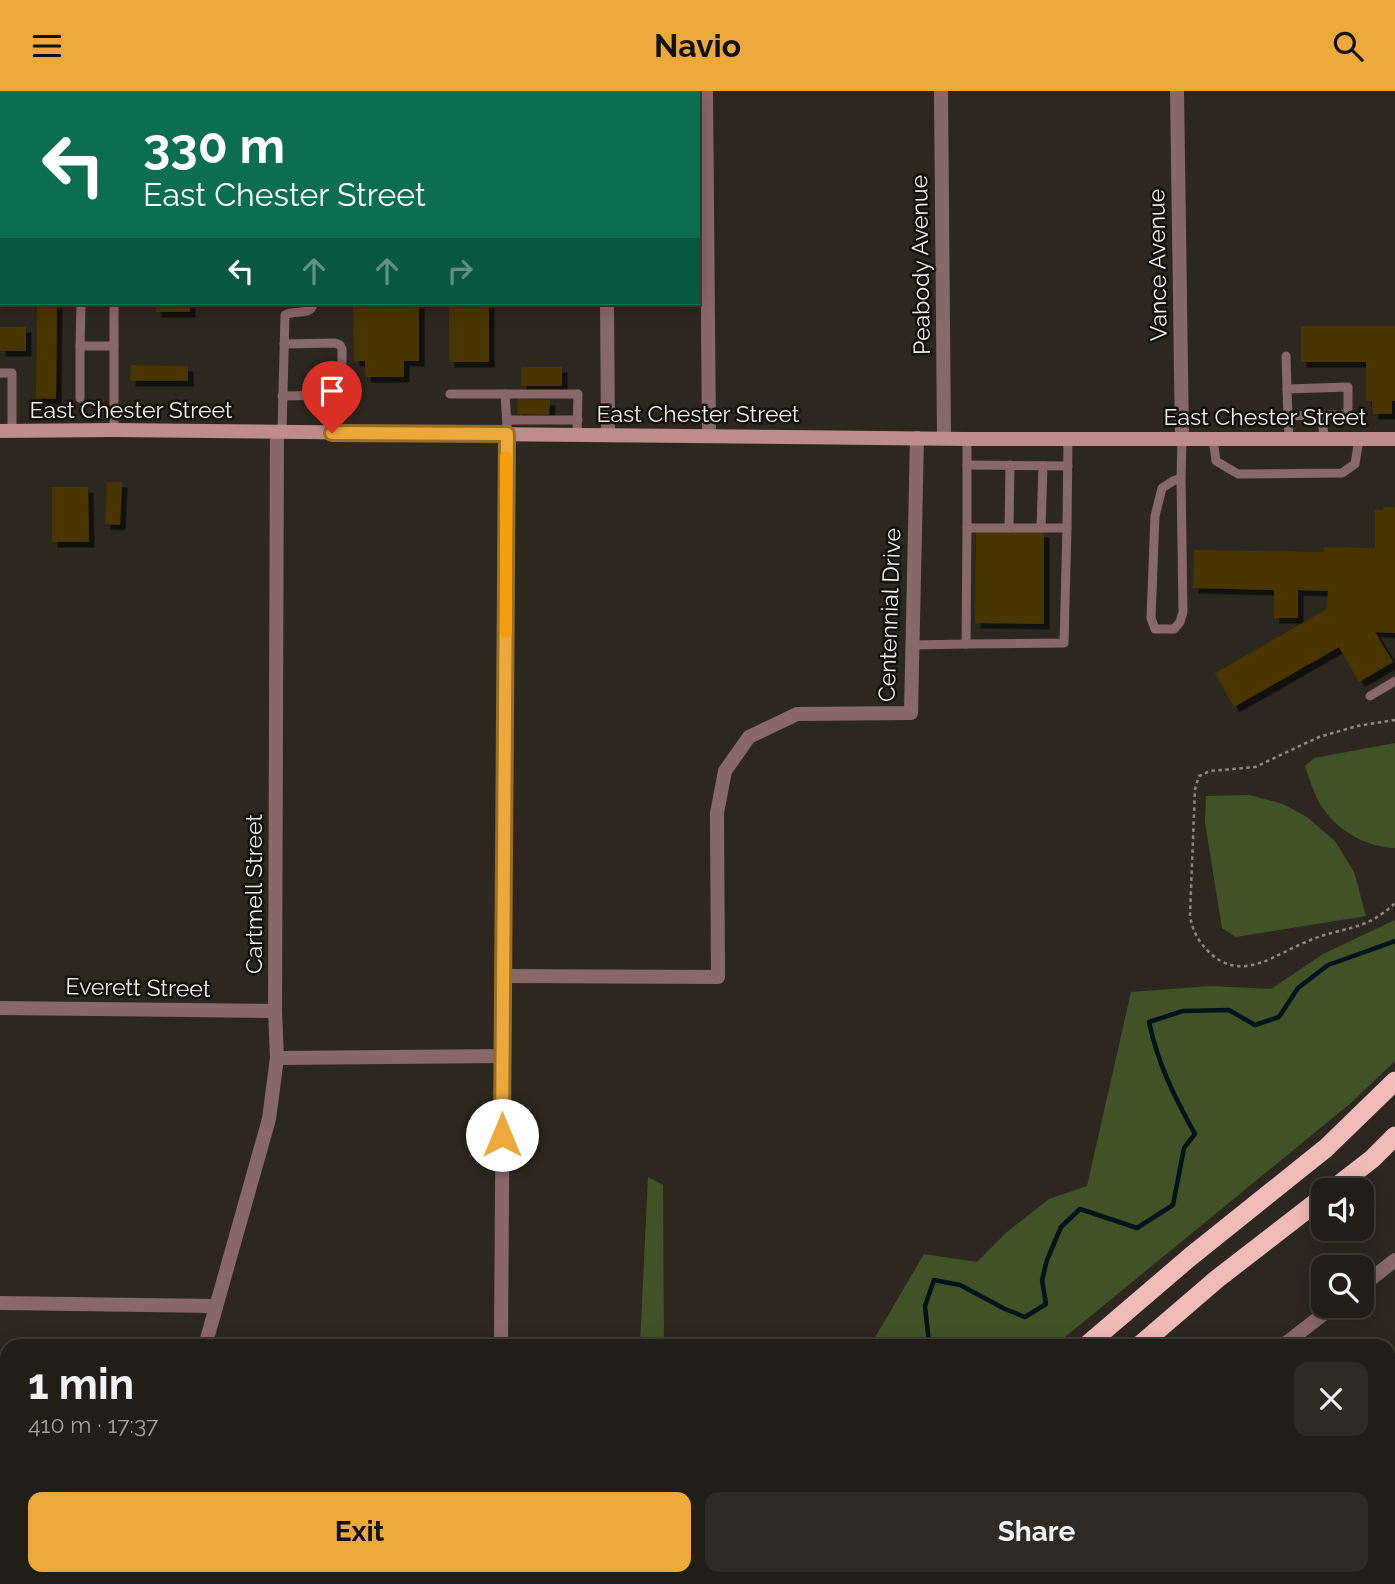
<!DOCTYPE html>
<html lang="en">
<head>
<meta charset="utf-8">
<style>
	body { margin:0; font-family:Raleway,sans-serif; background:#2d2b24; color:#f1f3f6; height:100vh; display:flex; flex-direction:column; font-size:26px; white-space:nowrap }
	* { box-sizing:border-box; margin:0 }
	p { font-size:23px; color:#a2a2a1 }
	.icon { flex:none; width:38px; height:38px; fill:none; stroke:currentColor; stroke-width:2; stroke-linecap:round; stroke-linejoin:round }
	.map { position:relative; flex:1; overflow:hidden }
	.drawer { position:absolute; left:0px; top:1248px; width:1396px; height:247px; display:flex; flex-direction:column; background:#211e17; border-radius:21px 21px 0 0; box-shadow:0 4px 18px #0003,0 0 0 2px #3e3c36 }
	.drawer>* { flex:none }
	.hud { position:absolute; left:0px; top:0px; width:700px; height:214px; box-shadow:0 4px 18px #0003,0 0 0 2px #3e3c36; background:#0b6e4f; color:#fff; overflow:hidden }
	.controls { position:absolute; left:1311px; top:1087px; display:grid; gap:14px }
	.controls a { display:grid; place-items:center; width:63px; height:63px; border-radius:14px; background:#211e17; box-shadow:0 4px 18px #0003,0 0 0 2px #3e3c36; font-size:35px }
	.pin { position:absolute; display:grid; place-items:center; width:60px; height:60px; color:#fff; margin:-72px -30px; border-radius:50% 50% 50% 0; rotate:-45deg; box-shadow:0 0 7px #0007 }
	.pin .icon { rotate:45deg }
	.me { position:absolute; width:77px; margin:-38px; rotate:0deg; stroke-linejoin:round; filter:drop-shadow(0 0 5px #0008) }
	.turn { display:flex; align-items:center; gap:24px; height:147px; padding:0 28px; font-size:32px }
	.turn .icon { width:91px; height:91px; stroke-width:2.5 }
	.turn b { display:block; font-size:49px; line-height:60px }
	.lanes { display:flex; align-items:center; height:66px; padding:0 28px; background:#0003; justify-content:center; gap:35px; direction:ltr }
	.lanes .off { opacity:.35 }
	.round { display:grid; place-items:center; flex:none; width:74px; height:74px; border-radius:14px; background:#2d2b24 }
	.overview { display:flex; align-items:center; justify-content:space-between; height:119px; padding:0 28px }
	h1 { font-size:42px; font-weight:700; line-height:52px }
	.cta { display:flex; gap:14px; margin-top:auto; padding:14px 28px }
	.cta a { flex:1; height:80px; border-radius:14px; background:#eca93b; color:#111; font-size:28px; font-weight:700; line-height:80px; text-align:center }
	.cta a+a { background:#2d2b24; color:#f1f3f6 }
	header { display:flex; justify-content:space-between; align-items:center; height:91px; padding:0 28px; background:#eca93b; color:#111; font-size:32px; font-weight:700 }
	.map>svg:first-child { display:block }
</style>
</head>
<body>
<header><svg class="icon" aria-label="menu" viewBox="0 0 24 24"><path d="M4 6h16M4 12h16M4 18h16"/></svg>Navio<svg class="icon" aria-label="search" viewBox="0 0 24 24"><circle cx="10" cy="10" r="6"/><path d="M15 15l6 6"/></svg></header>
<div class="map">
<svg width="1395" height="1493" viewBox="0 0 1395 1493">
	<defs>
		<filter id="shadow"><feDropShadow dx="5.5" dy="5.5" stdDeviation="0" flood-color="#0009"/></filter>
	</defs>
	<rect width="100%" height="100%" fill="#2c281f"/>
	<path fill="#352f20" d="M431,0H598V2H432Z"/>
	<g fill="#415326">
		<path d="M1395,652V757C1368,756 1341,742 1325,720C1315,707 1310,690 1305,675L1314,667Z"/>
		<path d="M1249,704L1283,713L1307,726L1335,750L1354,781L1366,825L1236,846L1222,837L1205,732L1206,705Z"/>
		<path d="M1395,829V970L1352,1011L1054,1255H870L924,1163L977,1171L1007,1141L1049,1108L1087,1095L1131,901L1211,895L1271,898L1323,863Z"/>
		<path d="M648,1086L663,1094L664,1255H640Z"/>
		<path d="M1395,1257V1493H1351V1488H1390V1258Z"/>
		<path d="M545,1488H788L782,1493H544Z"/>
		<path d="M902,1488H1021L1023,1493H896Z"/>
	</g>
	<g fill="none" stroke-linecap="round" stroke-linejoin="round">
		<g stroke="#00141b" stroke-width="4.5">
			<path d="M927,1255L929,1252L925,1215L934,1189L960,1194L1005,1218L1025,1226L1046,1213L1042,1189L1047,1169L1061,1136L1080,1118L1137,1137L1173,1114L1184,1057L1195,1043C1174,1005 1158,973 1149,931L1183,920L1229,919L1255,934L1279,926L1298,897L1328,874L1395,850"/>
			<path d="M568,1493L569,1488"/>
			<path d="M696,1493L705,1488"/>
		</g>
	</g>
	<g fill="#483602" filter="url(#shadow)">
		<path d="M37,212H57L56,308L36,307Z"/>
		<rect x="156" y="212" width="34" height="9"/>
		<path d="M353,212H419V270H404V286H365V270H354Z"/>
		<rect x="449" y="212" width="40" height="59"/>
		<path d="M1301,235H1395V310H1392V323H1373L1372,310H1366V271H1301Z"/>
		<rect x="0" y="236" width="26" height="24"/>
		<path d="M131,274L188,275V290H130Z"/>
		<rect x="521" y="276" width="41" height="19"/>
		<path d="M518,308L550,309L549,324L517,323Z"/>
		<path d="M107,391H122L120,434L105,433Z"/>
		<path d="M52,396H88L89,451H52Z"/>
		<path d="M1383,416H1395V542L1375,541L1393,571L1359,591L1339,556L1234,616L1215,582L1327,518L1328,500L1298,499V527H1274V499L1193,497L1194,459L1324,461V456L1375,457V419H1383Z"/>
		<path d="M976,441H1044V533L975,532Z"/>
	</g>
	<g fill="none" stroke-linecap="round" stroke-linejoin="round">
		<path stroke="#8d8a82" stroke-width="2.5" stroke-dasharray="3.5 3.5" stroke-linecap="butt" d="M1395,629L1357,635L1319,646L1255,676L1210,680L1199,685L1195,698L1190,824C1192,839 1198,850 1209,861C1242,893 1275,863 1308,850C1343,835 1365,841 1395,812"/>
		<g stroke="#876968" stroke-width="9">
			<path d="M324,2V0"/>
			<path d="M0,18H2"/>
			<path d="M80,255L81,212"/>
			<path d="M1286,265L1287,298"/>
			<path d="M0,282H12V340"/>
			<path d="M450,303H578L577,344"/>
			<path d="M505,303L507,335"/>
			<path d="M282,305L334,304L340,301L342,296V258L340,254L335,252L284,253"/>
			<path d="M80,307V255H114"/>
			<path d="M1322,324L1288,325L1287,298L1348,296V324H1322L1324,348"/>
			<path d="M1288,325L1289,348"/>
			<path d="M507,329H578"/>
			<path d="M114,339V212"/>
			<path d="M282,341L285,224C295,218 311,226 313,212"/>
			<path d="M967,348V437H1067L1068,347"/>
			<path d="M1213,348L1216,370L1238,383L1342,382L1355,373L1359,348"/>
			<path d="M967,374L1068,375"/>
			<path d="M1181,387L1173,390L1162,397L1155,425L1151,527L1155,538H1174L1180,531L1183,521L1181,387L1182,348"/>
			<path d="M1009,437L1010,374"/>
			<path d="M1041,437L1043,375"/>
			<path d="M966,553L1064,552L1067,437"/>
			<path d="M913,554L966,553L967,437"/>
			<path d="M1370,605L1395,590"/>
		</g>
		<g stroke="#876968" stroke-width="14">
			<path d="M606,0V2"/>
			<path d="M706,0L709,344"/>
			<path d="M941,0L944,347"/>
			<path d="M1177,0L1182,348"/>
			<path d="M607,212L608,343"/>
			<path d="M504,885L718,886L717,722L725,680L749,646L797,623L911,622L917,347"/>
			<path d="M0,917L275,920"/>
			<path d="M277,967L502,965"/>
			<path d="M1362,1195L1395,1169"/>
			<path d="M0,1212L216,1215"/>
			<path d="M501,1255L507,343"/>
			<path d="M1279,1255L1285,1253L1335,1214"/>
			<path d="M500,1493V1488"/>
			<path d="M1110,1493V1488"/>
			<path d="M1279,1493V1488"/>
		</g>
		<g stroke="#876968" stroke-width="14">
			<path d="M205,1255L269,1028L277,967L275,920L277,341"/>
			<path d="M140,1493L141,1488"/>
		</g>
		<path stroke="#bd8d8b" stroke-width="14" d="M0,340L114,339L967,348H1395"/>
		<g stroke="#efbab8" stroke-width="19">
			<path d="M1332,1099L1372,1068L1395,1045"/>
			<path d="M1086,1255L1190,1166L1326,1057L1395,990"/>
			<path d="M1139,1255L1217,1188L1323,1106"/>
			<path d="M808,1493L814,1488"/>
			<path d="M861,1493L867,1488"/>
		</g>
	</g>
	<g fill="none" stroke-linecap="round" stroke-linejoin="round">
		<g stroke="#996e26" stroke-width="18">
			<path id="route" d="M332,342L507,343L502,1044"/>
		</g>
		<use href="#route" stroke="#eca93b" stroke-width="12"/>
		<path stroke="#f59e0b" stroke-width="12" d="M506,541V366"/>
	</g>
	<g text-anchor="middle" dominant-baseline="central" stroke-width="5" stroke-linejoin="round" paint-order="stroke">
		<g font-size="23" fill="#efede7" stroke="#13110d">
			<text transform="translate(920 174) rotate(-91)">Peabody Avenue</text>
			<text transform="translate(1157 174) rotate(-91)">Vance Avenue</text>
			<text x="131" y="318">East Chester Street</text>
			<text x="698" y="322">East Chester Street</text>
			<text x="1265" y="325">East Chester Street</text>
			<text transform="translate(889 524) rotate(-88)">Centennial Drive</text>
			<text transform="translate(253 803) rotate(-90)">Cartmell Street</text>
			<text transform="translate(138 896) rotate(1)">Everett Street</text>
		</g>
	</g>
</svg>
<div class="controls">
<a><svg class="icon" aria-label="sound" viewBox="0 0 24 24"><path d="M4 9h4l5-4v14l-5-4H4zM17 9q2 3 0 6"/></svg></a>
<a><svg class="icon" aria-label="search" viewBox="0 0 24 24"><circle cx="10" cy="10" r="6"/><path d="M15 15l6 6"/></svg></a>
</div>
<div class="pin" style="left:332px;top:342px;background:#d93025"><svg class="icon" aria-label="arrive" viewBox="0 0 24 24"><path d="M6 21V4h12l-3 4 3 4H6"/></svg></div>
<svg class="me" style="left:502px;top:1044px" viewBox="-20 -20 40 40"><circle r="19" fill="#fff"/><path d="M0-13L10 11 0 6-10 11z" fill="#eca93b"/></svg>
<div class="hud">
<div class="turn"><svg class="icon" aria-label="left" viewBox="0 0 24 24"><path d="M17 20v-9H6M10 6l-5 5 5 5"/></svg><div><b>330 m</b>East Chester Street</div></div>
<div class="lanes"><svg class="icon" aria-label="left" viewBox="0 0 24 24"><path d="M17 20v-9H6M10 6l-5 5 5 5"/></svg><svg class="icon off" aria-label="ahead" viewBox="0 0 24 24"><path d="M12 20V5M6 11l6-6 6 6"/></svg><svg class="icon off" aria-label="ahead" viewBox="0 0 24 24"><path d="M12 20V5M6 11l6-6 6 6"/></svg><svg class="icon off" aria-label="right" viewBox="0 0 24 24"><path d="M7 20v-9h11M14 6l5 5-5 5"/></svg></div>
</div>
<section class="drawer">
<div class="overview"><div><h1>1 min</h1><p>410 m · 17:37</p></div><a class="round"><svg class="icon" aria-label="close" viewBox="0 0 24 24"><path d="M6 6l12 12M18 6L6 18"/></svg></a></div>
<div class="cta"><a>Exit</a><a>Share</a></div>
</section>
</div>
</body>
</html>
